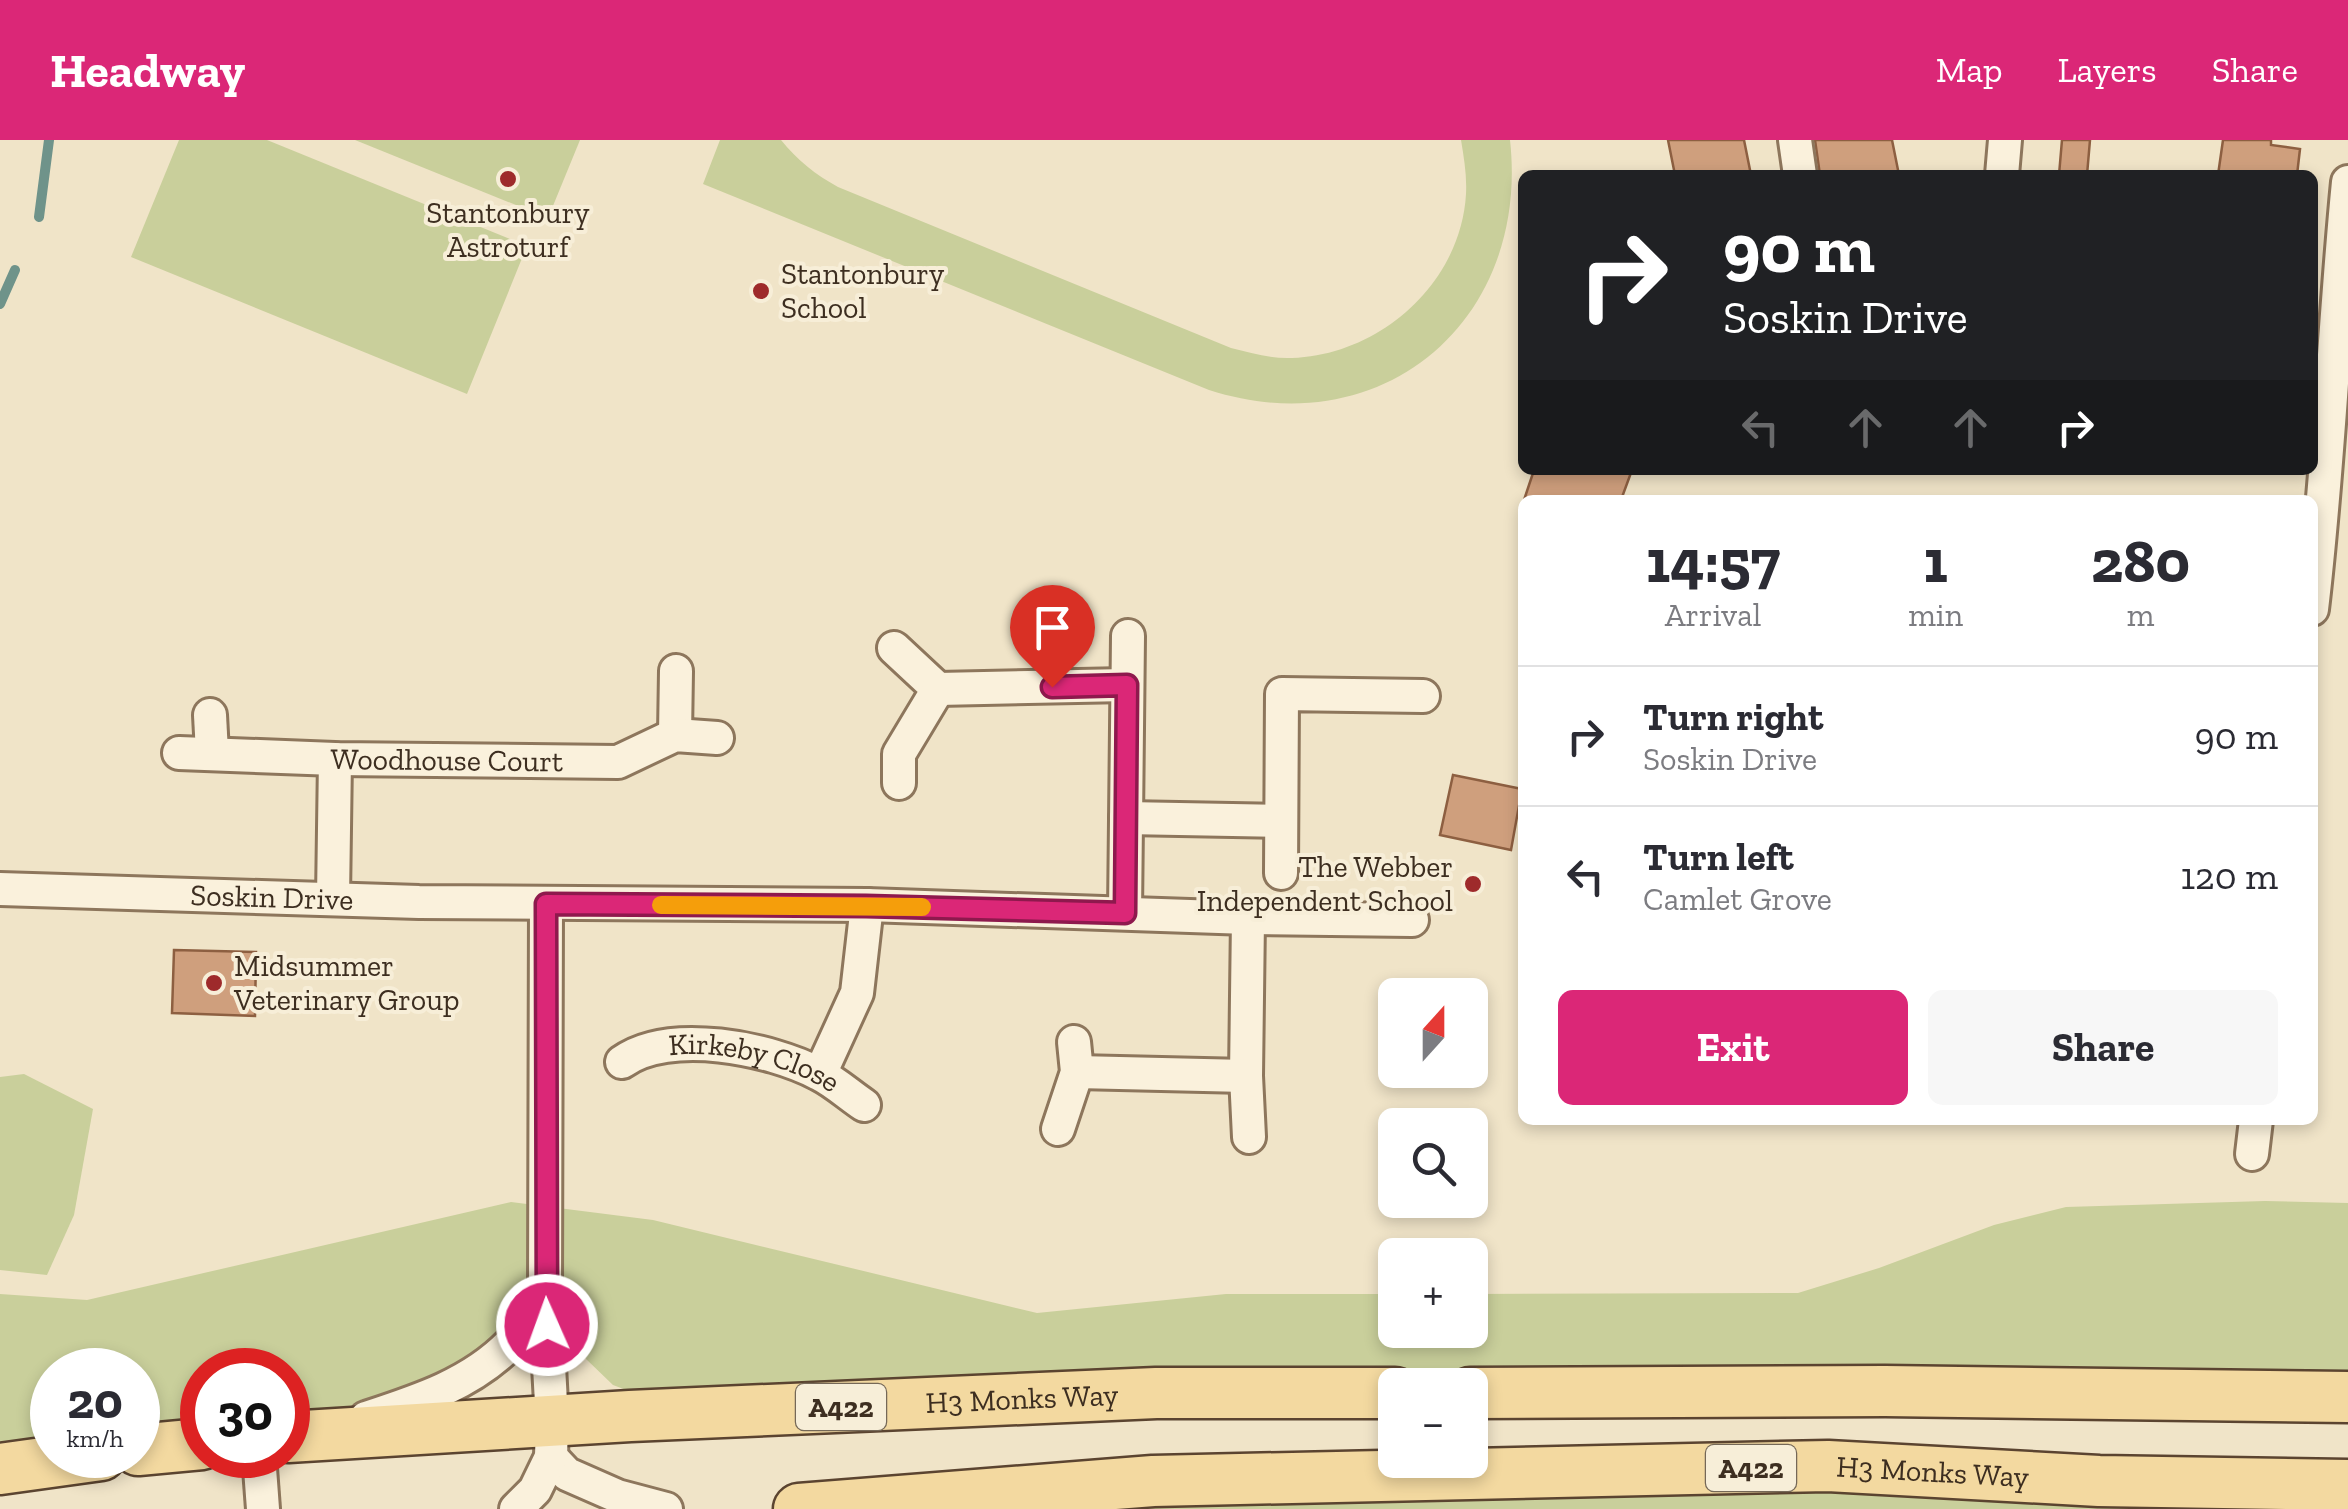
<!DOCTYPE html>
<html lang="en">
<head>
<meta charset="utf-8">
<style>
	body { margin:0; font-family:"Zilla Slab",serif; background:#f7f7f7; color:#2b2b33; height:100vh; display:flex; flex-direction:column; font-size:38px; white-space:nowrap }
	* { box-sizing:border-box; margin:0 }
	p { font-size:32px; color:#7c7c81 }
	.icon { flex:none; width:55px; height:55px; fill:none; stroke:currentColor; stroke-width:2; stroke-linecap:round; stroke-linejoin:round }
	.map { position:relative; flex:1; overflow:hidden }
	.panel { position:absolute; left:1518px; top:355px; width:800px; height:630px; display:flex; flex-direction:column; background:#fff; border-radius:15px; box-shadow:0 5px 15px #0003 }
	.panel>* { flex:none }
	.guide { position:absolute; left:1518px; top:30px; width:800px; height:305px; border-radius:15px; box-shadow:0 5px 15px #0003; background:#202124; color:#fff; overflow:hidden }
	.needle { width:65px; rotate:21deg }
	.fabs { position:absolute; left:1378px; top:838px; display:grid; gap:20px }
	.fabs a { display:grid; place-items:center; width:110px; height:110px; border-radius:15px; background:#fff; box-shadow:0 5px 15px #0003; font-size:50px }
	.speed { position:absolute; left:30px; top:1208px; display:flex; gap:20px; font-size:50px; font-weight:700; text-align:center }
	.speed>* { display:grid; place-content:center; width:130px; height:130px; border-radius:50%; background:#fff; box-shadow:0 5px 15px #0003; line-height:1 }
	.speed small { font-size:25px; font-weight:400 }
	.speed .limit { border:15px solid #d22; background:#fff; color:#111 }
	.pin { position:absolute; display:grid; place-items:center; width:85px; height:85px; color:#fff; margin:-102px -42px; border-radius:50% 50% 50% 0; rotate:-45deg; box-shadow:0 0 10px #0007 }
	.pin .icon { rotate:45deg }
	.me { position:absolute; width:110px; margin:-55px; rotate:358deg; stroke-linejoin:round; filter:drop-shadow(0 0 8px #0008) }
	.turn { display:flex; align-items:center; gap:35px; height:210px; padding:0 40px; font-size:45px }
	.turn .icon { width:130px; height:130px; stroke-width:2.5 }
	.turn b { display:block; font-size:70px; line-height:85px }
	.lanes { display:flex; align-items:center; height:95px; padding:0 40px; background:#0003; justify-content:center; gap:50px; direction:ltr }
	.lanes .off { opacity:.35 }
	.eta { display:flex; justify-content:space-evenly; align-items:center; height:170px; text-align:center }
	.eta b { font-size:60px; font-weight:700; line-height:70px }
	.button { display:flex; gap:20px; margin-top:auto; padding:20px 40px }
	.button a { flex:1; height:115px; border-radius:15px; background:#db2777; color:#fff; font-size:40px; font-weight:700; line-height:115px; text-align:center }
	.button a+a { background:#f7f7f7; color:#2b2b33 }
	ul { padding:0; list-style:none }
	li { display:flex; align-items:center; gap:30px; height:140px; padding:0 40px; border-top:2px solid #e1e1e2 }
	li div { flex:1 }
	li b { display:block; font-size:38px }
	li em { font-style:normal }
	header { display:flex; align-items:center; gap:60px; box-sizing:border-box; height:140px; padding:0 50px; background:#db2777; color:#fff }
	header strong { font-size:48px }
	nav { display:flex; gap:55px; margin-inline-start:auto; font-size:35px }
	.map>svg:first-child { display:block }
</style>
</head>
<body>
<header>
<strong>Headway</strong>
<nav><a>Map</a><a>Layers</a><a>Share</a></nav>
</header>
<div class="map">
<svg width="2348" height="1369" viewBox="0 0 2348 1369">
	<rect width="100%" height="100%" fill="#f0e4c8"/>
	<g fill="#c9cf9b">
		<path d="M179,0H267L527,106L467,254L131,117Z"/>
		<path d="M355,0H580L548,78Z"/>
		<path d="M720,0H781C797,20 816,35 838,47L1231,208C1251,213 1271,219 1292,218C1380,215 1461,143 1466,54C1467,36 1464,18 1461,0H1510C1530,180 1383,306 1209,250L703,44Z"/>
		<path d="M24,934L93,969L74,1075L47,1135L0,1130V937Z"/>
		<path d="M2265,1061L2348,1063V1257L1395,1245L650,1259L613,1245L586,1219L563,1147L564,1102L545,1067L533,1105L526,1152L513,1202L487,1226L288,1297V1230H202V1304L138,1310V1230H52V1315L0,1329V1154L87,1160L511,1062L653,1080L1037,1173L1226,1154H1395V1190H1470V1154L1798,1153L1879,1128L1994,1085L2066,1067Z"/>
		<path d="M2099,1341L2190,1369H799Z"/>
	</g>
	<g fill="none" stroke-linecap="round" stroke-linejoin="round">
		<g stroke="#6f938a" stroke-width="10">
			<path d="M39,77L49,0"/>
			<path d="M0,164L15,130"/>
		</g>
	</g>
	<g fill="#cf9f7d" stroke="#8d5f41" stroke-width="2.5">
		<path d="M1668,0H1744L1751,35H1675Z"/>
		<path d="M1815,0H1892L1899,35H1820Z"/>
		<path d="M2062,0H2090L2087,35H2059Z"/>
		<path d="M2223,0H2271V5L2300,9L2297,35H2218Z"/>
		<path d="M1534,330H1632L1621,360H1524Z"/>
		<path d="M1453,635L1522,649L1511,710L1440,695Z"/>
		<path d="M174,810L256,812L255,876L172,873Z"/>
	</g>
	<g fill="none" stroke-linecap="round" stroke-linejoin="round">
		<g stroke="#8d765c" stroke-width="38">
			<g id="minor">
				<path d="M1795,0L1800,35"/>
				<path d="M2002,35L2005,0"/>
				<path d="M2312,469C2329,327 2334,184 2348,42"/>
				<path d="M894,508L938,549L899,614V643"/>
				<path d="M938,549L1127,545"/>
				<path d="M210,575L212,613"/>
				<path d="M675,595L676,531"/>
				<path id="s1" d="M179,613L335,619L618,622L675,595L717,598"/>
				<path d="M1126,678L1280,681"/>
				<path d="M1281,733L1282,554L1423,556"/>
				<path id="s2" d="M0,749L419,762L867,765L1248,778L1412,780"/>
				<path d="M333,758L335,619"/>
				<path d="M1125,773L1128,496"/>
				<path d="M1248,778L1246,936L1249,997"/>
				<path id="s3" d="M622,922C669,888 770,908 819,934C835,942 849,955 864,965"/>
				<path d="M1077,932L1246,936"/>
				<path d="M820,934L857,853L867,765"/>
				<path d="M1058,989L1077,932L1074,902"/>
				<path d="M2252,1014L2256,980"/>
				<path d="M366,1278C418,1261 471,1244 510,1204C524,1190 534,1170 545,1153"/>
				<path d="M259,1315L263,1369"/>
				<path d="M551,1317L567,1334L617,1356L666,1369"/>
				<path d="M516,1369L535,1350L551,1317L552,1281L545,1153L546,764"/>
			</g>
		</g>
		<g stroke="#5b4430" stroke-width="55">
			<g id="primary">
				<path d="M1470,1253L1885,1251L2348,1257"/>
				<path id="s4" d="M288,1297L630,1276L1156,1253H1395"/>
				<path d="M138,1310L202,1304"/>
				<path d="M0,1329L101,1315"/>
				<path id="s5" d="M799,1369L1153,1341L1828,1326L2099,1341L2348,1345"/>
			</g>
		</g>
		<use href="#minor" stroke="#faf1dc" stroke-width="32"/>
		<use href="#primary" stroke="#f3d9a0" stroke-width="50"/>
	</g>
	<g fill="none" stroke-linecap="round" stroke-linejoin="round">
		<g stroke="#8e194d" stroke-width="25">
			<path id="route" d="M547,1185L546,764L866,766L1125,773L1127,545L1052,547"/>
		</g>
		<use href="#route" stroke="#db2777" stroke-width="18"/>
		<path stroke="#f59e0b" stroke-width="18" d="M661,765L922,767"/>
	</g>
	<g fill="#9e2a2b" stroke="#f7eed8" stroke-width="4">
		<circle cx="508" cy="39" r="10"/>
		<circle cx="761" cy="151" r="10"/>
		<circle cx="1473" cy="744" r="10"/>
		<circle cx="214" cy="843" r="10"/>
	</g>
	<g text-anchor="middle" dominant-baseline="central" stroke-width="8" stroke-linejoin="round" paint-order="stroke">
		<g fill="#f7eed8" stroke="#756857" stroke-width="2.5">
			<rect x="796" y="1244" width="90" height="46" rx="8"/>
			<rect x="1706" y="1305" width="90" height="46" rx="8"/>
		</g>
		<g font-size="28" font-weight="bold" fill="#3d2e20">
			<text x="841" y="1267">A422</text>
			<text x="1751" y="1328">A422</text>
		</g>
		<g font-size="30" fill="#3d2e20" stroke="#f7eed8" text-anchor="start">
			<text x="508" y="73" text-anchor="middle">Stantonbury<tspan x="508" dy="34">Astroturf</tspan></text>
			<text x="781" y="134">Stantonbury<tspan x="781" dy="34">School</tspan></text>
			<text x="1453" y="727" text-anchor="end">The Webber<tspan x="1453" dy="34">Independent School</tspan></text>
			<text x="234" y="826">Midsummer<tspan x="234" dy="34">Veterinary Group</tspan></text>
		</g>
		<g font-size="30" fill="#3d2e20" stroke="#f7eed8">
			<text stroke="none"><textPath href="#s1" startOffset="268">Woodhouse Court</textPath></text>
			<text stroke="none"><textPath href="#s2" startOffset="272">Soskin Drive</textPath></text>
			<text stroke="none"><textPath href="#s3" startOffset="138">Kirkeby Close</textPath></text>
			<text stroke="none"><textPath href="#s4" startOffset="735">H3 Monks Way</textPath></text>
			<text stroke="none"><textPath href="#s5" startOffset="1135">H3 Monks Way</textPath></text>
		</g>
	</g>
</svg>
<div class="fabs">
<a><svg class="needle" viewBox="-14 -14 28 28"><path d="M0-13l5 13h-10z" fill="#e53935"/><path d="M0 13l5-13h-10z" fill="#7c7c81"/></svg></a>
<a><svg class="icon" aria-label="search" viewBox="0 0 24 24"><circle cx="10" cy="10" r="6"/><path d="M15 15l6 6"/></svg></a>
<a>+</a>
<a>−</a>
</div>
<div class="speed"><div>20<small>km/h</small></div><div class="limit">30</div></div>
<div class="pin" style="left:1052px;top:547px;background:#d93025"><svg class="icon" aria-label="arrive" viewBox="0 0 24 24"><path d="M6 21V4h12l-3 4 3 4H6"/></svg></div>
<svg class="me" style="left:547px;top:1185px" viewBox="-20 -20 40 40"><circle r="17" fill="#db2777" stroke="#fff" stroke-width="3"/><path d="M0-11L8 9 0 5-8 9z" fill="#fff"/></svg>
<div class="guide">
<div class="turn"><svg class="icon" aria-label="right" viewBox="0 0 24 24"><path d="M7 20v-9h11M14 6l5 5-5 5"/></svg><div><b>90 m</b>Soskin Drive</div></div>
<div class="lanes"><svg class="icon off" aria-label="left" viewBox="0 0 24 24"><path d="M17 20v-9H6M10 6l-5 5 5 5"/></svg><svg class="icon off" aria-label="ahead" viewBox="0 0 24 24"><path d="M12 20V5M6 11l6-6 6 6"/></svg><svg class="icon off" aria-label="ahead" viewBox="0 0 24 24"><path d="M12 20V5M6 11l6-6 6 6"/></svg><svg class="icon" aria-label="right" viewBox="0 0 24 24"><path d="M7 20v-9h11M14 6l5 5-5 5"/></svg></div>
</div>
<section class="panel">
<div class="eta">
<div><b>14:57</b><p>Arrival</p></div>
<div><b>1</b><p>min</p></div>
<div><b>280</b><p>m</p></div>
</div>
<ul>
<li><svg class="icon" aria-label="right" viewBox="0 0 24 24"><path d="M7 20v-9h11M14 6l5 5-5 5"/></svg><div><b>Turn right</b><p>Soskin Drive</p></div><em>90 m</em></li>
<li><svg class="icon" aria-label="left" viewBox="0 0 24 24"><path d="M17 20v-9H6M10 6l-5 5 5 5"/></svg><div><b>Turn left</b><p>Camlet Grove</p></div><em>120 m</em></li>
</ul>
<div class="button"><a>Exit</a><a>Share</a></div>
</section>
</div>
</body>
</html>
